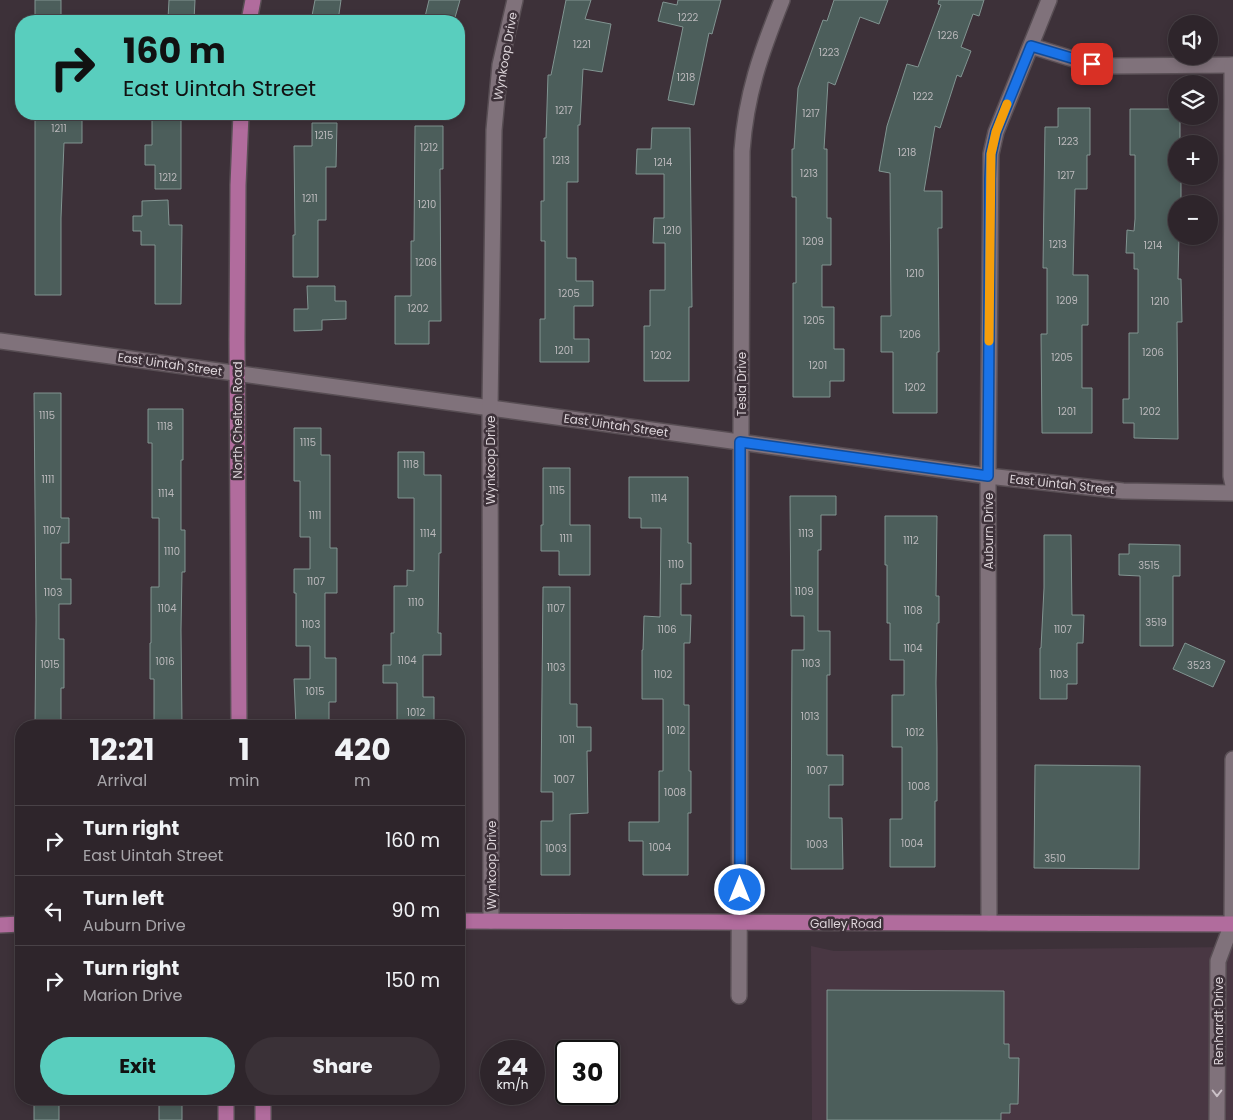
<!DOCTYPE html>
<html lang="en">
<head>
<meta charset="utf-8">
<style>
	body { margin:0; font-family:Poppins,sans-serif; background:#3a3137; color:#f1f3f6; height:100vh; display:flex; flex-direction:column; font-size:19px; white-space:nowrap }
	* { box-sizing:border-box; margin:0 }
	p { font-size:16px; color:#a7a5a9 }
	.icon { flex:none; width:28px; height:28px; fill:none; stroke:currentColor; stroke-width:2; stroke-linecap:round; stroke-linejoin:round }
	.map { position:relative; flex:1; overflow:hidden }
	.sheet { position:absolute; left:15px; top:720px; width:450px; height:385px; display:flex; flex-direction:column; background:#2e252b; border-radius:20px; box-shadow:0 2px 8px #0003,0 0 0 1px #494247 }
	.sheet>* { flex:none }
	.guide { position:absolute; left:15px; top:15px; width:450px; height:105px; border-radius:20px; box-shadow:0 2px 8px #0003,0 0 0 1px #494247; background:#59cebe; color:#111; overflow:hidden }
	.buttons { position:absolute; left:1168px; top:15px; display:grid; gap:10px }
	.buttons a { display:grid; place-items:center; width:50px; height:50px; border-radius:50%; background:#2e252b; box-shadow:0 2px 8px #0003,0 0 0 1px #494247; font-size:25px }
	.speed { position:absolute; left:480px; top:1040px; display:flex; gap:10px; font-size:25px; font-weight:700; text-align:center }
	.speed>* { display:grid; place-content:center; width:65px; height:65px; border-radius:50%; background:#2e252b; box-shadow:0 2px 8px #0003,0 0 0 1px #494247; line-height:1 }
	.speed small { font-size:12px; font-weight:400 }
	.speed .limit { border:2px solid #111; border-radius:8px; background:#fff; color:#111 }
	.pin { position:absolute; display:grid; place-items:center; width:42px; height:42px; color:#fff; margin:-21px; border-radius:10px; box-shadow:0 2px 8px #0006 }
	.me { position:absolute; width:55px; margin:-28px; rotate:0deg; stroke-linejoin:round; filter:drop-shadow(0 0 4px #0008) }
	.turn { display:flex; align-items:center; gap:18px; height:105px; padding:0 25px; font-size:22px }
	.turn .icon { width:65px; height:65px; stroke-width:2.5 }
	.turn b { display:block; font-size:35px; line-height:42px }
	.eta { display:flex; justify-content:space-evenly; align-items:center; height:85px; text-align:center }
	.eta b { font-size:30px; font-weight:700; line-height:35px }
	.action { display:flex; gap:10px; margin-top:auto; padding:10px 25px }
	.action a { flex:1; height:58px; border-radius:30px; background:#59cebe; color:#111; font-size:20px; font-weight:700; line-height:58px; text-align:center }
	.action a+a { background:#3a3137; color:#f1f3f6 }
	ul { padding:0; list-style:none }
	li { display:flex; align-items:center; gap:15px; height:70px; padding:0 25px; border-top:1px solid #494247 }
	li div { flex:1 }
	li b { display:block; font-size:19px }
	li em { font-style:normal }
	.map>svg:first-child { display:block }
</style>
</head>
<body>
<div class="map">
<svg width="1233" height="1120" viewBox="0 0 1233 1120">
	<rect width="100%" height="100%" fill="#3d3139"/>
	<path fill="#493743" d="M811,946L834,951L1233,947V1120H812Z"/>
	<g fill="#4c5e5b" stroke="#819491">
		<rect x="35" y="0" width="26" height="21"/>
		<path d="M169,0H195L194,21L168,19Z"/>
		<path d="M315,0H341L338,21H311Z"/>
		<path d="M429,0H460L454,21H424Z"/>
		<path d="M566,0H591L585,19L611,24L602,72L583,69L580,125H578V182H567V258H576V281H593V306H574V339H589V362H540V319H545V241H541V201H544V138H546L548,75H551Z"/>
		<path d="M678,0H721L712,34L709,33L694,105L668,100L683,27L658,21L663,2L677,5Z"/>
		<path d="M834,0H888L879,24L860,17L835,85L828,82L824,149H827V218H831V265H822V307H834V349H844V381H830V397H793V283H796V197H792V149H794L798,88L823,20L827,21Z"/>
		<path d="M939,0H984L979,16L973,14L961,47L971,51L961,77L957,75L940,128L935,126L924,191H942V228H938L939,352H937V413H893V352H881V316H891L890,173L879,171L887,126L907,64L918,67L941,5L938,4Z"/>
		<path d="M1058,108H1090V155H1087V189H1075L1073,275H1088V325H1082V388H1092V433H1042L1041,334H1047V268H1043L1045,127H1058Z"/>
		<path d="M1130,109H1176V116H1180V144H1176V176H1181V204H1176V236H1179L1178,279H1181L1182,322H1177L1178,439L1134,438V423H1123V399H1129V333H1138V269H1134V253H1126L1127,230L1134,231L1135,219V155H1130Z"/>
		<path d="M35,114H82V143H64L61,218V295H35Z"/>
		<path d="M152,114H181V189H155V165H145V145H152Z"/>
		<path d="M312,123H337L336,167H326V220H318V277H293V235H295L294,146H312Z"/>
		<path d="M415,126H443V169H440L441,321H429V344H395V296H411V241H414Z"/>
		<path d="M652,128H690L692,307H689V381H644V326H650V290H665V243H653L654,218H664V174H636L637,149H651Z"/>
		<path d="M168,200L169,225H182L181,304H155V245H141V231H133V216H142V201Z"/>
		<path d="M307,286H335V301H346V319L322,320V330L294,331V309H308Z"/>
		<path d="M34,393H61V518H69V543H61V579H71V604H59V639H64V688H61V726H35L36,620Z"/>
		<path d="M148,409H183V460H181V530H185V572H182L181,630L182,726H154V679H150V643H151V587H159V518H152V443H148Z"/>
		<path d="M294,428H321V455H330V548H337V593H325V658H336V702H329V726H296L294,679H310V646H296V593H294V569H310V537H300V481H294Z"/>
		<path d="M398,452H424V475H441V553H439L438,633H441V655H423V697H434V726H397V683H383V665H391V633H394V586H407V570L414,571V498H398Z"/>
		<path d="M543,468H570V525H590V575H559V551H541V525H543Z"/>
		<path d="M629,477H688V543H691V584H681V615H691L690,643H684V705H689V771H691V813H688V875H643V841H629V822H659V771H663V699H642V650H643L644,616L660,617L661,528H641V518H629Z"/>
		<path d="M790,496H836V515H821V550H818V631H830V675H827V755H843V785H829V818H842L843,869H791L792,650H804V616H791Z"/>
		<path d="M885,516H937L936,596H939V623H937L936,683L937,747V801H935V867H890V819H902V747H892V695H904V660H890V623H887V565H885Z"/>
		<path d="M1044,535H1071L1072,615H1084L1083,643H1077V684H1067V699H1040V648H1041L1044,588Z"/>
		<path d="M1129,544L1180,545V576H1173V646H1140V576L1119,575V554H1129Z"/>
		<path d="M543,587H570V704H577V727H591V751H587L588,813L570,814V875H541V821H553V792H541Z"/>
		<path d="M1185,643L1225,661L1213,687L1173,669Z"/>
		<path d="M1035,765L1140,766L1139,869L1034,868Z"/>
		<path d="M827,990L1004,991V1044H1009V1058H1019L1018,1104H1010V1113H1001V1120H827Z"/>
		<rect x="34" y="1099" width="25" height="21"/>
		<rect x="159" y="1099" width="23" height="21"/>
	</g>
	<g fill="none" stroke-linecap="round" stroke-linejoin="round">
		<g stroke="#584e54" stroke-width="18">
			<g id="minor">
				<path d="M1031,46L1073,59L1114,66L1233,65"/>
				<path d="M1232,65L1231,476L1233,485"/>
				<path d="M0,341L988,476L1123,491L1233,493"/>
				<path d="M491,921L490,408L494,130L500,65L515,0"/>
				<path d="M989,923L988,476L991,154L996,132L1049,0"/>
				<path d="M739,996L742,151C746,94 761,53 782,0"/>
				<path d="M1217,1120L1218,961L1232,924L1233,759"/>
			</g>
		</g>
		<g stroke="#584e54" stroke-width="18">
			<g id="major">
				<path d="M249,21L253,0"/>
				<path d="M239,726L237,340L238,185L241,114"/>
				<path d="M459,921L1233,924"/>
				<path d="M0,925L21,924"/>
				<path d="M226,1099V1120"/>
				<path d="M263,1120V1099"/>
			</g>
		</g>
		<use href="#minor" stroke="#80727b" stroke-width="15"/>
		<use href="#major" stroke="#b16c9d" stroke-width="15"/>
	</g>
	<defs><path id="oneway-chevron" d="M-2-3.5L2.5 0L-2 3.5" fill="none" stroke-width="1.6" stroke-linecap="round" stroke-linejoin="round" transform="scale(1.25)"/></defs>
	<use stroke="#cbc2c8" href="#oneway-chevron" transform="translate(1217 1093) rotate(90)"/>
	<g fill="none" stroke-linecap="round" stroke-linejoin="round">
		<g stroke="#114b97" stroke-width="12">
			<path id="route" d="M740,890V442L988,476L990,179L991,154L996,132L1031,46L1092,64"/>
		</g>
		<use href="#route" stroke="#1a73e8" stroke-width="9"/>
		<path stroke="#f59e0b" stroke-width="9" d="M989,341L991,154L996,132L1007,104"/>
	</g>
	<g text-anchor="middle" dominant-baseline="central" stroke-width="5" stroke-linejoin="round" paint-order="stroke">
		<g font-size="10" fill="#bab8bb">
			<text x="688" y="17">1222</text>
			<text x="948" y="35">1226</text>
			<text x="582" y="44">1221</text>
			<text x="829" y="52">1223</text>
			<text x="686" y="77">1218</text>
			<text x="923" y="96">1222</text>
			<text x="564" y="110">1217</text>
			<text x="811" y="113">1217</text>
			<text x="59" y="128">1211</text>
			<text x="324" y="135">1215</text>
			<text x="1068" y="141">1223</text>
			<text x="429" y="147">1212</text>
			<text x="907" y="152">1218</text>
			<text x="561" y="160">1213</text>
			<text x="663" y="162">1214</text>
			<text x="809" y="173">1213</text>
			<text x="1066" y="175">1217</text>
			<text x="168" y="177">1212</text>
			<text x="310" y="198">1211</text>
			<text x="427" y="204">1210</text>
			<text x="672" y="230">1210</text>
			<text x="813" y="241">1209</text>
			<text x="1058" y="244">1213</text>
			<text x="1153" y="245">1214</text>
			<text x="426" y="262">1206</text>
			<text x="915" y="273">1210</text>
			<text x="569" y="293">1205</text>
			<text x="1067" y="300">1209</text>
			<text x="1160" y="301">1210</text>
			<text x="418" y="308">1202</text>
			<text x="814" y="320">1205</text>
			<text x="910" y="334">1206</text>
			<text x="564" y="350">1201</text>
			<text x="1153" y="352">1206</text>
			<text x="661" y="355">1202</text>
			<text x="1062" y="357">1205</text>
			<text x="818" y="365">1201</text>
			<text x="915" y="387">1202</text>
			<text x="1067" y="411">1201</text>
			<text x="1150" y="411">1202</text>
			<text x="47" y="415">1115</text>
			<text x="165" y="426">1118</text>
			<text x="308" y="442">1115</text>
			<text x="411" y="464">1118</text>
			<text x="48" y="479">1111</text>
			<text x="557" y="490">1115</text>
			<text x="166" y="493">1114</text>
			<text x="659" y="498">1114</text>
			<text x="315" y="515">1111</text>
			<text x="52" y="530">1107</text>
			<text x="428" y="533">1114</text>
			<text x="806" y="533">1113</text>
			<text x="566" y="538">1111</text>
			<text x="911" y="540">1112</text>
			<text x="172" y="551">1110</text>
			<text x="676" y="564">1110</text>
			<text x="1149" y="565">3515</text>
			<text x="316" y="581">1107</text>
			<text x="804" y="591">1109</text>
			<text x="53" y="592">1103</text>
			<text x="416" y="602">1110</text>
			<text x="167" y="608">1104</text>
			<text x="556" y="608">1107</text>
			<text x="913" y="610">1108</text>
			<text x="1156" y="622">3519</text>
			<text x="311" y="624">1103</text>
			<text x="667" y="629">1106</text>
			<text x="1063" y="629">1107</text>
			<text x="913" y="648">1104</text>
			<text x="407" y="660">1104</text>
			<text x="165" y="661">1016</text>
			<text x="811" y="663">1103</text>
			<text x="50" y="664">1015</text>
			<text x="1199" y="665">3523</text>
			<text x="556" y="667">1103</text>
			<text x="663" y="674">1102</text>
			<text x="1059" y="674">1103</text>
			<text x="315" y="691">1015</text>
			<text x="416" y="712">1012</text>
			<text x="810" y="716">1013</text>
			<text x="676" y="730">1012</text>
			<text x="915" y="732">1012</text>
			<text x="567" y="739">1011</text>
			<text x="817" y="770">1007</text>
			<text x="564" y="779">1007</text>
			<text x="919" y="786">1008</text>
			<text x="675" y="792">1008</text>
			<text x="912" y="843">1004</text>
			<text x="817" y="844">1003</text>
			<text x="660" y="847">1004</text>
			<text x="556" y="848">1003</text>
			<text x="1055" y="858">3510</text>
		</g>
		<g font-size="12" fill="#ded6db" stroke="#3d3139">
			<text transform="translate(505 56) rotate(-80)">Wynkoop Drive</text>
			<text transform="translate(170 364) rotate(8)">East Uintah Street</text>
			<text transform="translate(741 384) rotate(-90)">Tesla Drive</text>
			<text transform="translate(237 420) rotate(-90)">North Chelton Road</text>
			<text transform="translate(616 425) rotate(8)">East Uintah Street</text>
			<text transform="translate(490 460) rotate(-90)">Wynkoop Drive</text>
			<text transform="translate(1062 484) rotate(6)">East Uintah Street</text>
			<text transform="translate(988 531) rotate(-90)">Auburn Drive</text>
			<text transform="translate(491 865) rotate(-90)">Wynkoop Drive</text>
			<text x="846" y="923">Galley Road</text>
			<text transform="translate(1218 1021) rotate(-90)">Renhardt Drive</text>
		</g>
	</g>
</svg>
<div class="buttons">
<a><svg class="icon" aria-label="sound" viewBox="0 0 24 24"><path d="M4 9h4l5-4v14l-5-4H4zM17 9q2 3 0 6"/></svg></a>
<a><svg class="icon" aria-label="layers" viewBox="0 0 24 24"><path d="M12 4l9 5-9 5-9-5zM3 14l9 5 9-5"/></svg></a>
<a>+</a>
<a>−</a>
</div>
<div class="speed"><div>24<small>km/h</small></div><div class="limit">30</div></div>
<div class="pin" style="left:1092px;top:64px;background:#d93025"><svg class="icon" aria-label="arrive" viewBox="0 0 24 24"><path d="M6 21V4h12l-3 4 3 4H6"/></svg></div>
<svg class="me" style="left:740px;top:890px" viewBox="-20 -20 40 40"><circle r="17" fill="#1a73e8" stroke="#fff" stroke-width="3"/><path d="M0-11L8 9 0 5-8 9z" fill="#fff"/></svg>
<div class="guide">
<div class="turn"><svg class="icon" aria-label="right" viewBox="0 0 24 24"><path d="M7 20v-9h11M14 6l5 5-5 5"/></svg><div><b>160 m</b>East Uintah Street</div></div>
</div>
<section class="sheet">
<div class="eta">
<div><b>12:21</b><p>Arrival</p></div>
<div><b>1</b><p>min</p></div>
<div><b>420</b><p>m</p></div>
</div>
<ul>
<li><svg class="icon" aria-label="right" viewBox="0 0 24 24"><path d="M7 20v-9h11M14 6l5 5-5 5"/></svg><div><b>Turn right</b><p>East Uintah Street</p></div><em>160 m</em></li>
<li><svg class="icon" aria-label="left" viewBox="0 0 24 24"><path d="M17 20v-9H6M10 6l-5 5 5 5"/></svg><div><b>Turn left</b><p>Auburn Drive</p></div><em>90 m</em></li>
<li><svg class="icon" aria-label="right" viewBox="0 0 24 24"><path d="M7 20v-9h11M14 6l5 5-5 5"/></svg><div><b>Turn right</b><p>Marion Drive</p></div><em>150 m</em></li>
</ul>
<div class="action"><a>Exit</a><a>Share</a></div>
</section>
</div>
</body>
</html>
